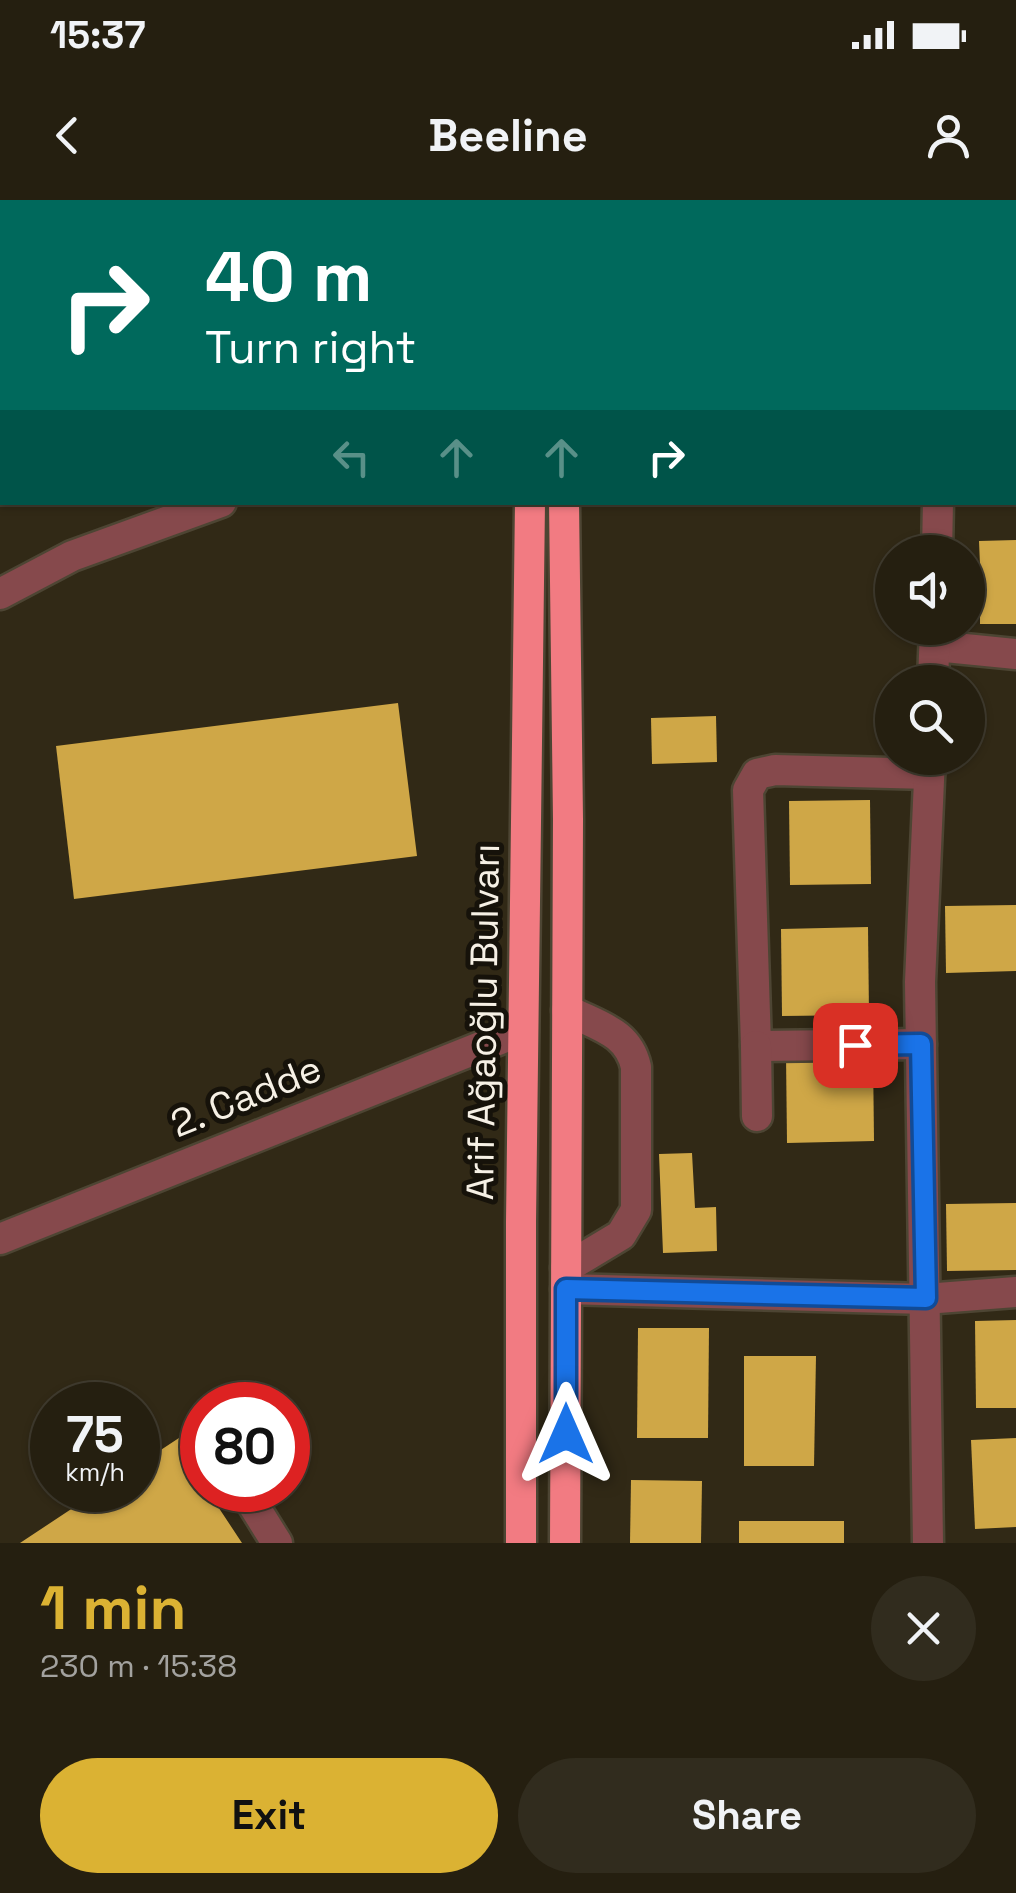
<!DOCTYPE html>
<html lang="en">
<head>
<meta charset="utf-8">
<style>
	body { margin:0; font-family:"Space Grotesk",sans-serif; background:#312c1e; color:#f1f3f6; height:100vh; display:flex; flex-direction:column; font-size:38px; white-space:nowrap }
	* { box-sizing:border-box; margin:0 }
	p { font-size:32px; color:#a3a29f }
	.icon { flex:none; width:55px; height:55px; fill:none; stroke:currentColor; stroke-width:2; stroke-linecap:round; stroke-linejoin:round }
	.map { position:relative; height:1343px; overflow:hidden }
	.details { display:flex; flex-direction:column; background:#251f10; flex:1 }
	.details>* { flex:none }
	.guide { position:absolute; left:0px; top:0px; width:1018px; height:305px; box-shadow:0 2px 8px #0004,0 0 0 2px #423d30; background:#00695c; color:#fff; overflow:hidden }
	.tools { position:absolute; left:875px; top:335px; display:grid; gap:20px }
	.tools a { display:grid; place-items:center; width:110px; height:110px; border-radius:50%; background:#251f10; box-shadow:0 2px 8px #0004,0 0 0 2px #423d30; font-size:50px }
	.speed { position:absolute; left:30px; top:1182px; display:flex; gap:20px; font-size:50px; font-weight:700; text-align:center }
	.speed>* { display:grid; place-content:center; width:130px; height:130px; border-radius:50%; background:#251f10; box-shadow:0 2px 8px #0004,0 0 0 2px #423d30; line-height:1 }
	.speed small { font-size:25px; font-weight:400 }
	.speed .limit { border:15px solid #d22; background:#fff; color:#111 }
	.pin { position:absolute; display:grid; place-items:center; width:85px; height:85px; color:#fff; margin:-42px; border-radius:20px; box-shadow:0 5px 15px #0006 }
	.me { position:absolute; width:110px; margin:-55px; rotate:0deg; stroke-linejoin:round; filter:drop-shadow(0 0 8px #0008) }
	.turn { display:flex; align-items:center; gap:35px; height:210px; padding:0 40px; font-size:45px }
	.turn .icon { width:130px; height:130px; stroke-width:2.5 }
	.turn b { display:block; font-size:70px; line-height:85px }
	.lanes { display:flex; align-items:center; height:95px; padding:0 40px; background:#0003; justify-content:center; gap:50px; direction:ltr }
	.lanes .off { opacity:.35 }
	.round { display:grid; place-items:center; flex:none; width:105px; height:105px; border-radius:52px; background:#312c1e }
	.summary { display:flex; align-items:center; justify-content:space-between; height:170px; padding:0 40px }
	h1 { font-size:60px; font-weight:700; line-height:75px; color:#dbb233 }
	.primary-button { display:flex; gap:20px; margin-top:auto; padding:20px 40px }
	.primary-button a { flex:1; height:115px; border-radius:60px; background:#dbb233; color:#111; font-size:40px; font-weight:700; line-height:115px; text-align:center }
	.primary-button a+a { background:#312c1e; color:#f1f3f6 }
	.status { display:flex; justify-content:space-between; align-items:center; height:70px; padding:0 50px; background:#251f10; direction:ltr }
	.status svg { height:28px; fill:currentColor }
	header { display:flex; justify-content:space-between; align-items:center; height:130px; padding:0 40px; background:#251f10; font-size:45px; font-weight:700 }
	.map>svg:first-child { display:block }
</style>
</head>
<body>
<div class="status"><b>15:37</b><svg viewBox="0 0 49 12"><path d="M0 12V9h3v3zM5 12V6h3v6zM10 12V3h3v9zM15 12V0h3v12zM26 1h20v11H26zM47 4h2v5h-2z"/></svg></div>
<header><svg class="icon" aria-label="back" viewBox="0 0 24 24"><path d="M15 5l-7 7 7 7"/></svg>Beeline<svg class="icon" aria-label="person" viewBox="0 0 24 24"><circle cx="12" cy="8" r="4"/><path d="M4 21q1-7 8-7t8 7"/></svg></header>
<div class="map">
<svg width="1016" height="1343" viewBox="0 0 1016 1343">
	<rect width="100%" height="100%" fill="#312916"/>
	<g fill="#cfa747">
		<path d="M1016,340V424H980V407H971V365H980L979,341Z"/>
		<path d="M398,503L417,656L74,699L56,546Z"/>
		<path d="M716,516L717,562L652,564L651,518Z"/>
		<path d="M870,600L871,684L790,685L789,601Z"/>
		<path d="M1016,705V771L946,773L945,706Z"/>
		<path d="M868,727L869,815L782,816L781,729Z"/>
		<path d="M873,854L874,941L787,943L786,855Z"/>
		<path d="M692,953L695,1008L716,1007L717,1051L663,1053L659,954Z"/>
		<path d="M1016,1003V1070L947,1071L946,1004Z"/>
		<path d="M1016,1120V1208H976L975,1121Z"/>
		<path d="M638,1128H709L708,1238H637Z"/>
		<path d="M744,1156H816L814,1266H744Z"/>
		<path d="M185,1234L202,1260V1290H207L242,1343H20L100,1290H138V1265Z"/>
		<path d="M1016,1238V1327L975,1329L971,1240Z"/>
		<path d="M631,1280L702,1281L701,1343H630Z"/>
		<rect x="739" y="1321" width="105" height="22"/>
	</g>
	<g fill="none" stroke-linecap="round" stroke-linejoin="round">
		<g stroke="#4d4533" stroke-width="35">
			<g id="minor">
				<path d="M186,0L188,2"/>
				<path d="M408,0L409,2"/>
				<path d="M927,0V2"/>
				<path d="M937,352L938,302"/>
				<path d="M0,394L72,356L221,302"/>
				<path d="M935,446L1016,454"/>
				<path d="M933,482L935,428"/>
				<path d="M921,844L756,846L748,590L757,574L775,570L929,574"/>
				<path d="M756,846L757,916"/>
				<path d="M0,1039L523,830"/>
				<path d="M566,1068L621,1035L636,1010V867C628,831 597,826 567,810"/>
				<path d="M566,1089L925,1099L1016,1092"/>
				<path d="M244,1290L277,1343"/>
				<path d="M928,1343L920,782L930,558"/>
			</g>
		</g>
		<g stroke="#4d4533" stroke-width="35">
			<g id="highway">
				<path d="M530,0V2"/>
				<path d="M561,0V2"/>
				<path d="M564,302L568,619L565,1343"/>
				<path d="M521,1343V1022L530,302"/>
			</g>
		</g>
		<use href="#minor" stroke="#86494c" stroke-width="30"/>
		<use href="#highway" stroke="#f27b82" stroke-width="30"/>
	</g>
	<g fill="none" stroke-linecap="round" stroke-linejoin="round">
		<g stroke="#114b97" stroke-width="25">
			<path id="route" d="M566,1234V1089L926,1098L921,844L855,845"/>
		</g>
		<use href="#route" stroke="#1a73e8" stroke-width="18"/>
	</g>
	<g text-anchor="middle" dominant-baseline="central" stroke-width="10" stroke-linejoin="round" paint-order="stroke">
		<g font-size="38" fill="#f6f0e5" stroke="#16120a">
			<text transform="translate(483 822) rotate(-89)">Arif Ağaoğlu Bulvarı</text>
			<text transform="translate(246 896) rotate(-22)">2. Cadde</text>
		</g>
	</g>
</svg>
<div class="tools">
<a><svg class="icon" aria-label="sound" viewBox="0 0 24 24"><path d="M4 9h4l5-4v14l-5-4H4zM17 9q2 3 0 6"/></svg></a>
<a><svg class="icon" aria-label="search" viewBox="0 0 24 24"><circle cx="10" cy="10" r="6"/><path d="M15 15l6 6"/></svg></a>
</div>
<div class="speed"><div>75<small>km/h</small></div><div class="limit">80</div></div>
<div class="pin" style="left:855px;top:845px;background:#d93025"><svg class="icon" aria-label="arrive" viewBox="0 0 24 24"><path d="M6 21V4h12l-3 4 3 4H6"/></svg></div>
<svg class="me" style="left:566px;top:1234px" viewBox="-20 -20 40 40"><path d="M0-17L14 15 0 8-14 15z" fill="#1a73e8" stroke="#fff" stroke-width="4"/></svg>
<div class="guide">
<div class="turn"><svg class="icon" aria-label="right" viewBox="0 0 24 24"><path d="M7 20v-9h11M14 6l5 5-5 5"/></svg><div><b>40 m</b>Turn right</div></div>
<div class="lanes"><svg class="icon off" aria-label="left" viewBox="0 0 24 24"><path d="M17 20v-9H6M10 6l-5 5 5 5"/></svg><svg class="icon off" aria-label="ahead" viewBox="0 0 24 24"><path d="M12 20V5M6 11l6-6 6 6"/></svg><svg class="icon off" aria-label="ahead" viewBox="0 0 24 24"><path d="M12 20V5M6 11l6-6 6 6"/></svg><svg class="icon" aria-label="right" viewBox="0 0 24 24"><path d="M7 20v-9h11M14 6l5 5-5 5"/></svg></div>
</div>
</div>
<section class="details">
<div class="summary"><div><h1>1 min</h1><p>230 m · 15:38</p></div><a class="round"><svg class="icon" aria-label="close" viewBox="0 0 24 24"><path d="M6 6l12 12M18 6L6 18"/></svg></a></div>
<div class="primary-button"><a>Exit</a><a>Share</a></div>
</section>
</body>
</html>
